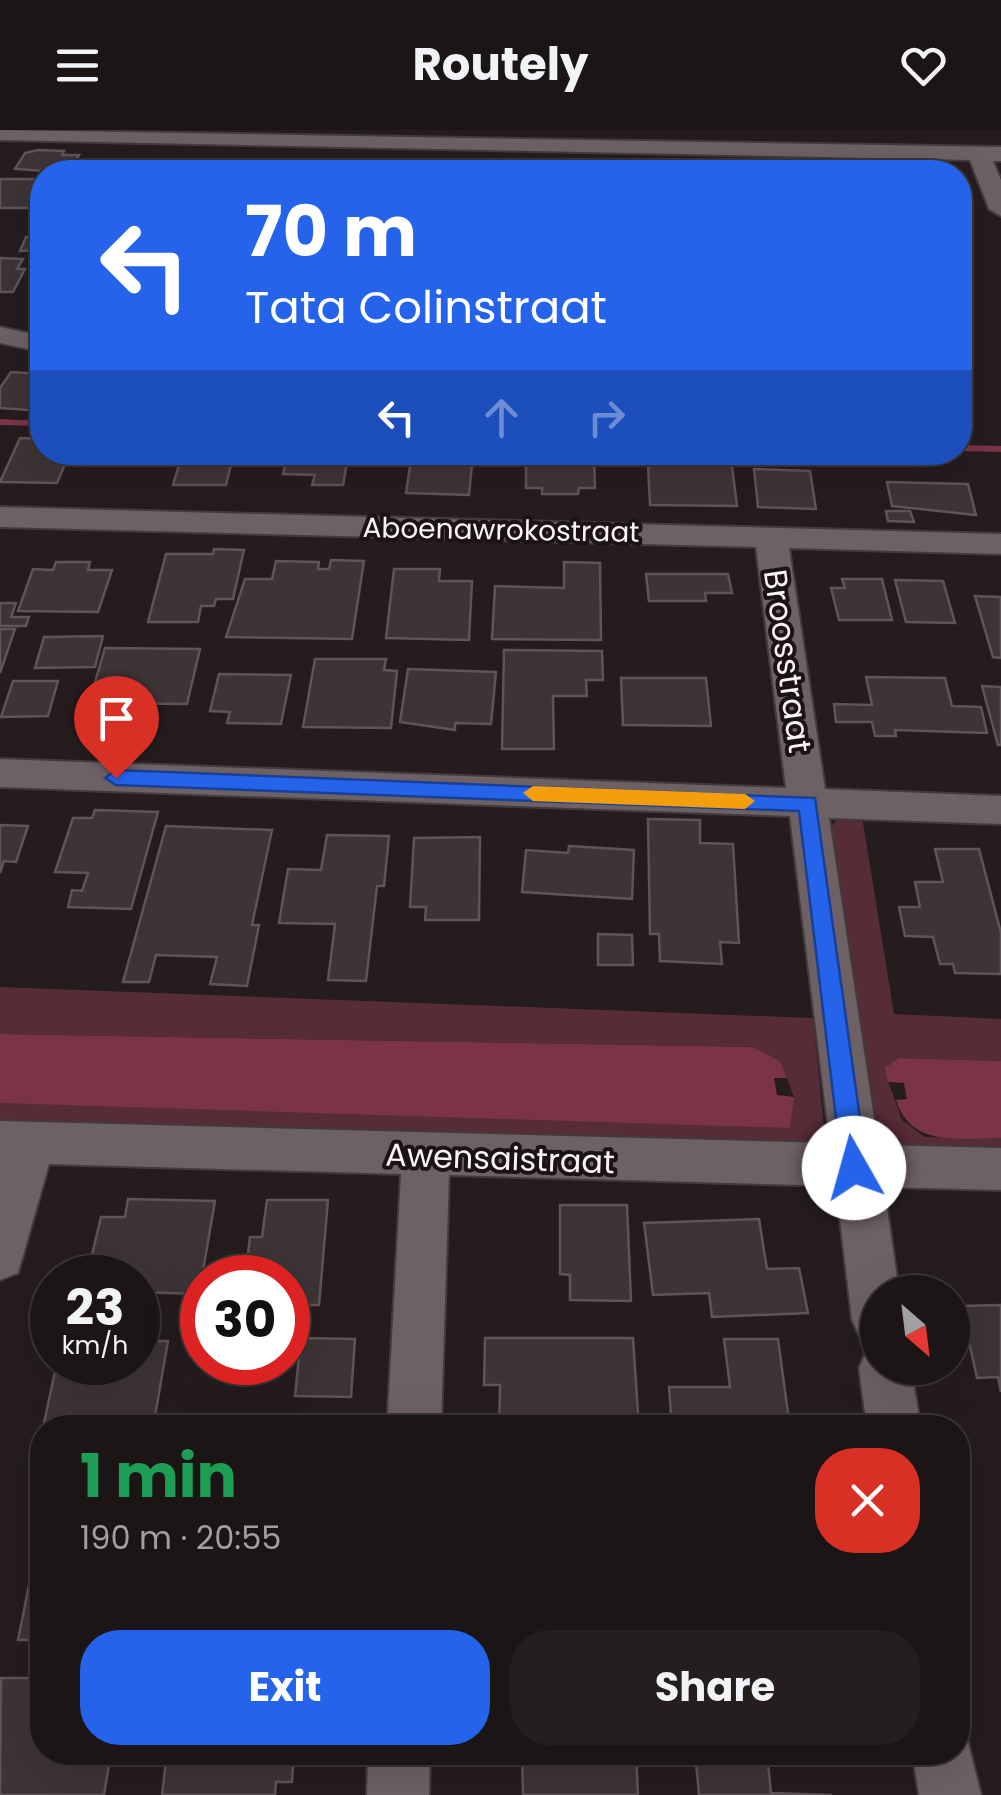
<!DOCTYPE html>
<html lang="en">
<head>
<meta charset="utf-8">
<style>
	body { margin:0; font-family:Poppins,sans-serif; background:#251e1f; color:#f1f3f6; height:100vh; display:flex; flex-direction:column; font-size:38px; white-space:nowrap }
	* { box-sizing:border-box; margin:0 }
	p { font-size:32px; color:#a09fa1 }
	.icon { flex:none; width:55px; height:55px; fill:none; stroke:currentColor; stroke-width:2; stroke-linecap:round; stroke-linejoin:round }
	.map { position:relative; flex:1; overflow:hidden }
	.panel { position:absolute; left:30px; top:1285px; width:940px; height:350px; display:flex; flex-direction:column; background:#1c1516; border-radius:40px; box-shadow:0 10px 40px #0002,0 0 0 2px #3a3435 }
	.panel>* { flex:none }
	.hud { position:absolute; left:30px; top:30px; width:942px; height:305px; border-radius:40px; box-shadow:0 10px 40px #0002,0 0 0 2px #3a3435; background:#2563eb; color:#fff; overflow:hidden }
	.needle { width:65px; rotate:152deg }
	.buttons { position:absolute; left:860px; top:1145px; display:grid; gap:20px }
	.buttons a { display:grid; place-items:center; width:110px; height:110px; border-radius:50%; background:#1c1516; box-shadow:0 10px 40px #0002,0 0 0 2px #3a3435; font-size:50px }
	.speed { position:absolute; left:30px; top:1125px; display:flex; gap:20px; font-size:50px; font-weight:700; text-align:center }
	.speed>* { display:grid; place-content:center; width:130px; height:130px; border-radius:50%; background:#1c1516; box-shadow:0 10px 40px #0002,0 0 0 2px #3a3435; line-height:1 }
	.speed small { font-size:25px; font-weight:400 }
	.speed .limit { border:15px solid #d22; background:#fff; color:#111 }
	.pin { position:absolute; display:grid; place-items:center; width:85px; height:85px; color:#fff; margin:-102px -42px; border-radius:50% 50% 50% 0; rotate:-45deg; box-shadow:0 0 10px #0007 }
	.pin .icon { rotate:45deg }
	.me { position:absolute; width:110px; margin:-55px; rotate:353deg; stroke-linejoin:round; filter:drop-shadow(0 0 8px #0008) }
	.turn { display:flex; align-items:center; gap:35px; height:210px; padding:0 50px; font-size:45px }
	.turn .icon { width:130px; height:130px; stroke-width:2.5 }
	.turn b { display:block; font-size:70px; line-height:85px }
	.lanes { display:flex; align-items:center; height:95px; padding:0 50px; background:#0003; justify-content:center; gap:50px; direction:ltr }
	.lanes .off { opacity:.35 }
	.round { display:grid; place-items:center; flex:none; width:105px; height:105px; border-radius:40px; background:#251e1f }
	.summary { display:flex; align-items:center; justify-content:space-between; height:170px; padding:0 50px }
	h1 { font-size:60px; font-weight:700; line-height:75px; color:#1e9e55 }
	.cta { display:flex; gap:20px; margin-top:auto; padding:20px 50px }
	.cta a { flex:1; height:115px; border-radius:40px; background:#2563eb; color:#fff; font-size:40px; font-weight:700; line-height:115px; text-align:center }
	.cta a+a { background:#251e1f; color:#f1f3f6 }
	header { display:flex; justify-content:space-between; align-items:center; height:130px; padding:0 50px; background:#1c1516; font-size:45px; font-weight:700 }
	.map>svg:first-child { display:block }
</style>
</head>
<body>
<header><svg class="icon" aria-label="menu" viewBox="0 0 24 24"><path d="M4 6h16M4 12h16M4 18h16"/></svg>Routely<svg class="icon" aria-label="heart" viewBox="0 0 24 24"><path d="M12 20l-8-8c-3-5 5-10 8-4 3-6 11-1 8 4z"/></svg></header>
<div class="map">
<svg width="1001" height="1665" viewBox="0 0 1001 1665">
	<rect width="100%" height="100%" fill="#251c1e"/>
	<g fill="#562c37">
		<path d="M862,686L894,884L1001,889V931L899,928L888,951L902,990L925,1007L1001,1008V1028L891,1020L871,1004L825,706L836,690Z"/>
		<path d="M0,857L813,888L825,1007L812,1018L0,999V973L794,967L780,931L753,917L0,904Z"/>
	</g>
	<g fill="#7b3348">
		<path d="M0,904L753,917L780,931L787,948H774L777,965L794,967L790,998L0,973Z"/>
		<path d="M899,928L1001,931V1008C959,1008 911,1018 896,970L907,969L904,953L888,952L885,938Z"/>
	</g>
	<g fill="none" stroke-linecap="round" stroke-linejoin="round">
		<g fill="#7b3348" fill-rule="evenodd">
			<path d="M0,289L42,291V296L0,295Z"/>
			<path d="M960,315L1001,316V322L960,321Z"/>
		</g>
	</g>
	<g fill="#3e3436" stroke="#5f5456" stroke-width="2.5">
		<path d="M38,20L64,21L62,25H79L70,40L61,42L15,39L25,23Z"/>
		<path d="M844,35L888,37L889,42H832L831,38L844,39Z"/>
		<path d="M0,49H36L31,60H42V78H0Z"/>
		<path d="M42,106V120L20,121L26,107Z"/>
		<path d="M0,128L23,129L17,139H25L13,162H0Z"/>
		<path d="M11,242L42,244V281L0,278V258Z"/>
		<path d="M20,308L42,309V322H70L57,353L0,352Z"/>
		<path d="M183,322H234L226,355H173Z"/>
		<path d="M288,322H349L343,355H312L315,345L283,344Z"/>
		<path d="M412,323L473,324L469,365L406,363Z"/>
		<path d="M526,327L594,328L595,358H579L578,364H542V358H526Z"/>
		<path d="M648,334L732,336L737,376L650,375Z"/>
		<path d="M754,339L810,341L816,379L758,377Z"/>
		<path d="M887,352L968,354L976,385L892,376Z"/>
		<path d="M886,381H910L914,392L888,391Z"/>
		<path d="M214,419L244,420L233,469H216L214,476H201L198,492H148L166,424H213Z"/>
		<path d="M331,430L364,431L352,509L226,507L245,449H272L276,431L319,432L318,439H329Z"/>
		<path d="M56,432H90L88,440H112L98,482L18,481L33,439L53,440Z"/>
		<path d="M564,432L600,433L601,510L492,509L495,456L564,458Z"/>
		<path d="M394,439H440L439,451H472L469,510L386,508Z"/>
		<path d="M646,444H728L732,463H705L706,471H649Z"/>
		<path d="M842,449H882L892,490H839L831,458H845Z"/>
		<path d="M895,450L943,451L955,493L906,492Z"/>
		<path d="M975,466L1001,467V528L993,527Z"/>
		<path d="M0,473H16L11,487H29L26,496H0Z"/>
		<path d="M0,499H15L0,543Z"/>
		<path d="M103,506L95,537L35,538L44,507Z"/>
		<path d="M105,518L200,519L187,574L89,573Z"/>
		<path d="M504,520L602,521L603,550H586L587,566H553L554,619H502Z"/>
		<path d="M315,529H386L384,540L397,541L391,598L303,597Z"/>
		<path d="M408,539L496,542L491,594L455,593V600L400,592Z"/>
		<path d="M219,544L291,545L281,594L227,593L230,582L210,581Z"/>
		<path d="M866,547L945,548L952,576L981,577L987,603L895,600L896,606H875L872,592H836L834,574L872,575Z"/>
		<path d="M621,548H706L711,596L623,595Z"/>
		<path d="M13,551H58L48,586L1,587Z"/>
		<path d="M982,556L1001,557V615H998Z"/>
		<path d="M95,680L158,682L131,779L68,777L72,760L82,761L88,743L55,742L73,688H92Z"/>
		<path d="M648,689L700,690V713L733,714L739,813L720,812L722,834L660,831L659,804H650Z"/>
		<path d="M0,695L28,696L16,732L4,731L0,743Z"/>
		<path d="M166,696L272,700L252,795H259L247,856L210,854L217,827L156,825L149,852H123Z"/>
		<path d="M327,705L389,706L384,756H377L366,851L328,850L335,794L279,793L288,739L321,740Z"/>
		<path d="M480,707L479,790H425L426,777H410L414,708Z"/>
		<path d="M569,716L634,720L632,769L522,762L526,720L568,723Z"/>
		<path d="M935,719H979L1001,803V844L955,843L953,834H940L933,807L905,806L899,777H920L915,752H943Z"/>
		<path d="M598,804L632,805L633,835H598Z"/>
		<path d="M128,1069L215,1071L199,1164L138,1162V1148H110L112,1138L89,1137L101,1087H125Z"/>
		<path d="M267,1070H328L319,1175H288V1148H245L250,1107H262Z"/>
		<path d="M560,1075H627L631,1171L570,1170V1145L560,1144Z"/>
		<path d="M759,1089L767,1139L799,1138L808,1183L712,1187L709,1163L653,1165L644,1093Z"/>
		<path d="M1001,1175V1262L998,1247L977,1248L961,1176Z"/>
		<path d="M301,1208L355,1209L351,1267L295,1266Z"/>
		<path d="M485,1208H633L639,1298H499L500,1255H484Z"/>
		<path d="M724,1209H778L790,1298H672L669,1257H730Z"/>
		<path d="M138,1211H168L153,1298H43L57,1232H138Z"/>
		<path d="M301,1284L300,1297L317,1298H276L277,1285Z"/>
		<path d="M42,1390V1510H18Z"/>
		<path d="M1,1548H42V1622H111L104,1665H0Z"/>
		<path d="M167,1622H294L292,1652H276L275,1665H162Z"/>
		<path d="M522,1622H636L638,1665H523Z"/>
		<path d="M695,1622H767L771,1663L832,1665H699Z"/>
	</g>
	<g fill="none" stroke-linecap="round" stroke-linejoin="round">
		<g stroke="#423a3c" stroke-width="4">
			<g id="street">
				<path d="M0,0L1001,17V31H993L1001,50V86L989,79L970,30L0,10Z"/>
				<path d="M0,197L42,206V222L0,213Z"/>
				<path d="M0,377L1001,404V424L789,418L825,659L1001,666V694L829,688L878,1015L1001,1018V1060L884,1057L899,1162H878V1214L860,1207L852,1190L836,1056L449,1045L441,1298H387L401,1044L49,1034L18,1143L0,1150V991L830,1013L790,686L0,657V629L786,658L756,417L0,397Z"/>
				<path d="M878,1215V1238H911L921,1298H867L859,1238L867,1220Z"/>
				<path d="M958,1597L965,1600L981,1665H919L912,1622H958Z"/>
				<path d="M368,1622H430L429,1665H367Z"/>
			</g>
		</g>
		<use href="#street" fill="#6d6163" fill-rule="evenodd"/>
	</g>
	<path fill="#2563eb" stroke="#184099" stroke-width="2.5" d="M116,640L815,668L867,1038L863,1046H845L842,1038L799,681L116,655L105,648Z"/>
	<path fill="#f59e0b" d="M533,656L745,664L755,671L745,679L533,671L523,663Z"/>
	<g text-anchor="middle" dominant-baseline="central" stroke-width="8" stroke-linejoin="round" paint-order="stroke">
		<g font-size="28" fill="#faf3f4" stroke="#1b1315">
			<text transform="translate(501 400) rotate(1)">Aboenawrokostraat</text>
		</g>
		<g font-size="32" fill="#faf3f4" stroke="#1b1315">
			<text transform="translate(788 531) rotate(82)">Broosstraat</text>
			<text transform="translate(500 1028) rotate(2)">Awensaistraat</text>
		</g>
	</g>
</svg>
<div class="buttons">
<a><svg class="needle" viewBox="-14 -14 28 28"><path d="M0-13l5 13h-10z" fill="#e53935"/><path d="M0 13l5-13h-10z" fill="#a09fa1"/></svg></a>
</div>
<div class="speed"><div>23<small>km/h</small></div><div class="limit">30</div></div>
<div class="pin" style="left:116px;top:648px;background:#d93025"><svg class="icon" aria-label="arrive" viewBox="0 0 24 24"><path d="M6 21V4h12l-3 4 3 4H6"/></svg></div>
<svg class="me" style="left:854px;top:1038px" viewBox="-20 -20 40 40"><circle r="19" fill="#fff"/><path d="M0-13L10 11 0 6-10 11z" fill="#2563eb"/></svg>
<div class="hud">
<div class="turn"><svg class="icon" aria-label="left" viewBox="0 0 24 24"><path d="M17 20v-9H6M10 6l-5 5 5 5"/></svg><div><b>70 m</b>Tata Colinstraat</div></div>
<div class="lanes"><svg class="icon" aria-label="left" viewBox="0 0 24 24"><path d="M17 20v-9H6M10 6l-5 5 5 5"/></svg><svg class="icon off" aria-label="ahead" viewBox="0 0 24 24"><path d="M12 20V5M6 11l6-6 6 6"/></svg><svg class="icon off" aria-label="right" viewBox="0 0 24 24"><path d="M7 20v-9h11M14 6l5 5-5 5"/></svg></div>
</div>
<section class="panel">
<div class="summary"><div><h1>1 min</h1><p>190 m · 20:55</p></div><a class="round" style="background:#d93025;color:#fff"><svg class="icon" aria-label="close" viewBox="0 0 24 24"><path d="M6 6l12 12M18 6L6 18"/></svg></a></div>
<div class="cta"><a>Exit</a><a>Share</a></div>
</section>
</div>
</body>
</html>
